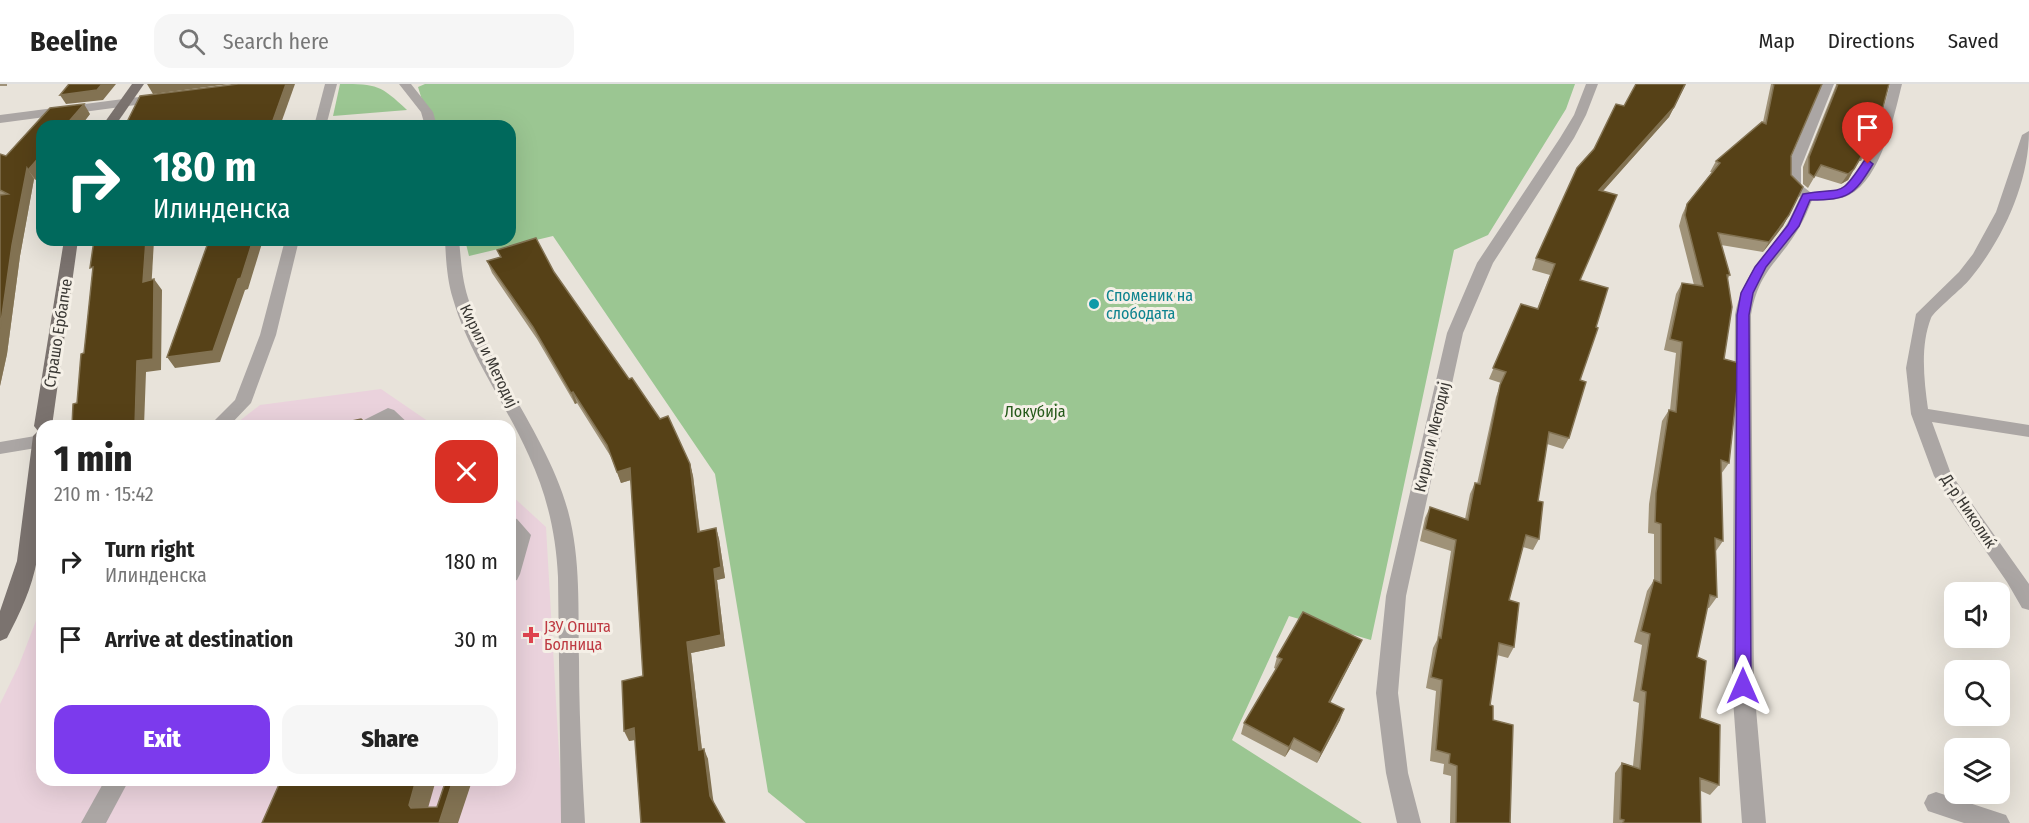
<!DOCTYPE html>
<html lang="en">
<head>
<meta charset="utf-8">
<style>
	body { margin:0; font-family:"Fira Sans Condensed",sans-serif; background:#f6f6f6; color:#222; height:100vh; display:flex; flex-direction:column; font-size:22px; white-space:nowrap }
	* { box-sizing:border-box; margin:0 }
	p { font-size:20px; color:#767676 }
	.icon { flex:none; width:33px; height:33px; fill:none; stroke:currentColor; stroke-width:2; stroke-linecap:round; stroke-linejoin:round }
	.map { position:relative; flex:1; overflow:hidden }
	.details { position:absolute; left:36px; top:336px; width:480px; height:366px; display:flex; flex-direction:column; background:#fff; border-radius:18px; box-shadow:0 6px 24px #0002 }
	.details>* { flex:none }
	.guide { position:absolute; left:36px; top:36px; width:480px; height:126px; border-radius:18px; box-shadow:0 6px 24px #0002; background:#00695c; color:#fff; overflow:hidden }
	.controls { position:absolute; left:1944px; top:498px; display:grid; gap:12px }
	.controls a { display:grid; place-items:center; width:66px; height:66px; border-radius:12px; background:#fff; box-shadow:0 6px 24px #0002; font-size:30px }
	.pin { position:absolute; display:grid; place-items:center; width:51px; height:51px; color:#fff; margin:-62px -26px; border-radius:50% 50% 50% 0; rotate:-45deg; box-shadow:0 0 6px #0007 }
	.pin .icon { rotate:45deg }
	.me { position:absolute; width:66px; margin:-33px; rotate:0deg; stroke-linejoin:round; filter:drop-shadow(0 0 4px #0008) }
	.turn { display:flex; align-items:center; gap:21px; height:126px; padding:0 18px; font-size:27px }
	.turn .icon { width:78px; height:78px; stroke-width:2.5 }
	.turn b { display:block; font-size:42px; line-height:51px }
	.round { display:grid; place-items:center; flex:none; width:63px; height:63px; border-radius:18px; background:#f6f6f6 }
	.headline { display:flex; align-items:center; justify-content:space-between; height:102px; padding:0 18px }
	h1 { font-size:36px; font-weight:800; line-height:45px }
	.cta { display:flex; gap:12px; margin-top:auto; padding:12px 18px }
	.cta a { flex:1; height:69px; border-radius:18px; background:#7c3aed; color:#fff; font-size:24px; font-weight:800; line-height:69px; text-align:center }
	.cta a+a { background:#f6f6f6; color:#222 }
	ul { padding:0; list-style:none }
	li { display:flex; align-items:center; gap:18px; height:78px; padding:0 18px }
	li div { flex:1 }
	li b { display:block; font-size:22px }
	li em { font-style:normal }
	header { display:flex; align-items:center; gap:36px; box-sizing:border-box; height:84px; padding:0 30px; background:#fff; border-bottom:2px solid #e0e0e0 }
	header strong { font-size:28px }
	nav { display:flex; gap:33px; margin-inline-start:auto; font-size:21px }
	.search { width:420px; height:54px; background:#f6f6f6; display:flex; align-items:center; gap:15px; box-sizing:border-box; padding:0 21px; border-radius:18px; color:#767676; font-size:22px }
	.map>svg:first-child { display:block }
</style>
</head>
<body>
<header>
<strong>Beeline</strong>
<div class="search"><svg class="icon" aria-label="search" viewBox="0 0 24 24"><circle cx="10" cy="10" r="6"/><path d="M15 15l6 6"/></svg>Search here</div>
<nav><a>Map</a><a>Directions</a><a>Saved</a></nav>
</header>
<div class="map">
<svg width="2029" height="739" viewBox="0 0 2029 739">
	<rect width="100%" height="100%" fill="#e8e3da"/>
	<g fill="#ead2dc">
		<path d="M381,305L435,342H233L260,321Z"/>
		<path d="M510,410L546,443L563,739H0V620L19,581L42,521V696H510Z"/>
	</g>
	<g fill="#9bc692">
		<path d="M340,0C378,0 380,1 407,26L333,32Z"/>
		<path d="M425,0H1575L1566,25L1488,151L1454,166L1371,556L1289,532L1232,656L1362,739H806L768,708L715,390L553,152L469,172L465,156H510V42H430L418,3Z"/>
	</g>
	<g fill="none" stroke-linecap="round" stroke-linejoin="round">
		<g fill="#aba6a4" fill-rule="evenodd">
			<path d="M325,0H337L326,42H314Z"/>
			<path d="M399,0H411L433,28L437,42H425L421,28Z"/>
			<path d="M1586,0H1598L1586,31L1574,54L1493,179L1463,249L1406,512L1398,609L1408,689L1421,739H1397L1386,689L1376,609L1386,512L1447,249L1477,179L1560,54L1574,31Z"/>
			<path d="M1822,0H1834L1801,83V101L1810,108C1819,108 1831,109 1839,105C1869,90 1882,30 1890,0H1902C1894,32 1881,95 1849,111C1838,117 1824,116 1812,116C1808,125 1805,134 1800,142C1780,178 1759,185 1751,231L1754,602L1766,739H1742L1732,602L1735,231C1743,190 1763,175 1785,143C1791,134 1795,123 1800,113L1787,102V83Z"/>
			<path d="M162,10L166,11L168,14L166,17L0,39V31Z"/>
			<path d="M2029,47C2029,99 2003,155 1970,195C1963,204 1934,227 1931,234C1920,262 1924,296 1928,325L2029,341V353L1932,338L1951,390L2029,500V526L2022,524L2007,498L1934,392L1911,330L1906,284L1916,230L1959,188L1973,170L1996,128L2022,51Z"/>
			<path d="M285,156H299L276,251L251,319L229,342H209L235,316L260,251Z"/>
			<path d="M445,156H459C461,176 462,195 468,214C491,289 547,351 568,427C581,475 578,527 579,576C579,630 582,685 585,739H561L558,493C556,450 547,411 529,372C506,320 469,271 453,215C447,196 446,176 445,156Z"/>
			<path d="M388,324L394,326L411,342H391L387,338L380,342H357L360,338Z"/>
			<path d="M41,351L42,363L0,370V358Z"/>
			<path d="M510,433L517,435L531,451L520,490L517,496L510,498Z"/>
			<path d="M42,460V478L27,485L20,482L17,477L20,472Z"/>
			<path d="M105,696H129L106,739H81Z"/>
			<path d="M1936,708L2006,731L2010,739H1964L1928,727L1924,719L1928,711Z"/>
		</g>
		<g fill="#7b736f" fill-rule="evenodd">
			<path d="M132,0H144L115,42H102Z"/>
			<path d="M64,156H78L52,342H42C42,386 45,432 37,476C32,504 20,529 7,554L0,557V527L17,477L33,352L38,347L34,342Z"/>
		</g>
	</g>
	<g fill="#9f9278">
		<rect x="0" y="0" width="7" height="2"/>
		<path d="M1686,0L1669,33L1603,107L1580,196L1596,243L1580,296L1569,354L1563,365L1547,360L1538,417L1539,455L1533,466L1523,463L1509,516L1514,563L1508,574L1497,571L1490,621L1510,739H1511H1450L1451,692L1443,690L1444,680L1430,677L1436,607L1426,604L1433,564L1437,556L1451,467L1420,457L1425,434L1430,423L1465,435L1470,410L1475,399L1477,400L1496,313L1501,299L1489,295L1521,220L1537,225L1550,191L1532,186L1536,174L1594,65L1624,22Z"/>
		<path d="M1771,0H1822L1791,72L1789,131L1783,142L1763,168L1721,161L1730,191L1727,196L1724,275L1729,379L1721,390L1723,457L1716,467L1717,513L1709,524H1707L1697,573L1700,634L1719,701L1710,711L1701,707V739H1613L1615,689L1622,679L1633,682L1639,619L1633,617L1642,561L1634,558L1647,507L1654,496V450L1648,449L1649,420L1662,337L1669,326H1670L1676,269L1664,266L1676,210L1682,199L1694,201L1679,142L1682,131L1687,120L1712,88H1710L1716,77L1763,38Z"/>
		<path d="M1836,0H1889L1867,67L1861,77H1859L1848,96L1841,100L1815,92L1808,104L1803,100V83L1836,1Z"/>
		<path d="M90,30L36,96L34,95L20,172L7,270L0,302V70L6,72Z"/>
		<path d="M497,166L554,188L629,295L690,380L693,392L700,447L716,444L719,455L725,494L717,496L725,562L691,569L702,665L708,675L635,656L629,657L643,592L631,396L621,399L611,373L577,319L575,320L537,255L492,189L487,177L500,173Z"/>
		<path d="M1362,556L1357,567L1330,618L1340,636L1317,679L1290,665L1285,673L1241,650L1244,639L1276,585L1274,584L1277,573Z"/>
	</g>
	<g fill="#827252">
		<path d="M102,0H116L103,16L66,20L60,11Z"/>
		<path d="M147,0H230L153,10Z"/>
		<path d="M286,0H295L280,42H271Z"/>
		<path d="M1686,0L1669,33L1594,117L1599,106Z"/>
		<path d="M84,20L90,30L81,42H65Z"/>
		<path d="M42,70V89L36,96L28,86Z"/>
		<path d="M27,84L34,95L20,172L7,270L0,302V245L12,161Z"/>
		<path d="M1854,85L1848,96L1841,100L1848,90Z"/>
		<path d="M1789,131L1783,142L1763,168L1769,158Z"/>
		<path d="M146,156H154L151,209L143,198Z"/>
		<path d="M253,156H263L248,205L245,206L220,278L175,284L167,273L238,195Z"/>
		<path d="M154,195L162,206L161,286L146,288L144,342H135L137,277Z"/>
		<path d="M573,308L577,319L575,320L571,309Z"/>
		<path d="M690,380L693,392L701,459L698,448Z"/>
		<path d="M630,384L634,395L621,399L617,388Z"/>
		<path d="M716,444L719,455L725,494L717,496L725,562L691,569L703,676L699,666L687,558Z"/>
		<path d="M1362,556L1357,567L1325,629L1329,618Z"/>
		<path d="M1344,625L1340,636L1317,679L1321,669Z"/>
		<path d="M634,644L639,655L629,657L624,647Z"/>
		<path d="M1294,654L1290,665L1285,673L1289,663Z"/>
		<path d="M704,665L708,675L714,722L710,712Z"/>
		<path d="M416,696H436L424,738L409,721Z"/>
		<path d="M453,696H468L471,700L458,739H439Z"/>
	</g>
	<g fill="#564117" stroke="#827252" stroke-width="1.5">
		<path d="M69,0H102L97,6L60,11Z"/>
		<path d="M238,0H286L271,42H125L140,12Z"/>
		<path d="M1636,0H1685L1674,23L1599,106L1617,111L1580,196L1608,204L1596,243L1598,244L1580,296L1586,298L1569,354L1549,348L1538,417L1543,418L1539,455L1526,451L1509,516L1519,519L1514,563L1499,559L1490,621L1493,622V636L1513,641L1510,739H1511H1456L1457,682L1449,679L1450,670L1436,666L1442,596L1431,593L1439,553L1441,554L1456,456L1425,445L1430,423L1468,436L1475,399L1480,400L1500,301L1506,288L1493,284L1521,220L1538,225L1555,180L1536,174L1577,84L1594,65L1616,20L1624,22Z"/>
		<path d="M1774,0H1822L1791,72V91L1803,103L1789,131L1769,158L1718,149L1730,191H1727L1732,223L1724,275L1739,279V286L1729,379L1721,376L1723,457L1715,454L1717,513L1710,511L1697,573L1706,577L1700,634L1720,641L1719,701L1700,694L1701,739H1623L1624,736L1620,735L1622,679L1640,685L1646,608L1641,606L1650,550L1641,547L1654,496L1661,499V440L1655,438L1656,409L1669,326L1676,328L1682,258L1670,255L1682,199L1703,202L1685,131L1687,120L1720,79L1716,77L1762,38L1766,40Z"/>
		<path d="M1838,0H1889L1878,43L1867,67L1865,66L1854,85L1848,90L1821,81L1814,93L1809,89V73Z"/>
		<path d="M84,20L65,42H42V70L28,86L27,84L12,161L0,245V111L8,110L0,106V70L6,72L50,24Z"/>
		<path d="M536,154L554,188L629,295L632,294L660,335L668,332L690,380L698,448L716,444L721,483L714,485L721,551L687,558L699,666L704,665L710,712L725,739H641L634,644L624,647L622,597L643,592L630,384L617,388L607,361L573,308L571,309L533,243L487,177L501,173L497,166Z"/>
		<path d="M94,156H146L143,198L154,195L153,275L137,277L135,342H72L73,320L77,319L81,270L84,269L93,183L90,184Z"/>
		<path d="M209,156H253L241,194L238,195L213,267L167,273Z"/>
		<path d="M361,335L369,342H331L333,341Z"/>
		<path d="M1303,528L1362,556L1329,618L1344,625L1321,669L1294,654L1289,663L1244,639L1282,575L1277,573Z"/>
		<path d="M281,696H416L409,721L411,724L437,723L446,696H453L439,739H262Z"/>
	</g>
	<path fill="#7c3aed" stroke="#51269a" stroke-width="1.5" d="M1868,76L1873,80C1854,111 1849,116 1810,116L1799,142L1766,183L1753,209L1749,231L1751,602L1749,607L1743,609L1737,607L1735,602L1737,231L1741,209L1755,183L1788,141L1803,110C1843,102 1838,117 1864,77Z"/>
	<circle fill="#0f9aa8" stroke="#f5f0e7" stroke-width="2" cx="1094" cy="220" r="6"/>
	<path fill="#e0444e" stroke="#f5f0e7" stroke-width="2" d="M528 542h6v6h6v6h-6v6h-6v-6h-6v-6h6z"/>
	<g text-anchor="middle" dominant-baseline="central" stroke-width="6" stroke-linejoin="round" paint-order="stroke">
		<g font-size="16" fill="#0d838f" stroke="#f5f0e7" text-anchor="start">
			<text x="1106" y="211">Споменик на<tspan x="1106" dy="18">слободата</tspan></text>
		</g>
		<g font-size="16" fill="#393733" stroke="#f5f0e7">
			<text transform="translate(58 249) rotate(-81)">Страшо Ербапче</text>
			<text transform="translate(489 272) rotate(64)">Кирил и Методиј</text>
			<text transform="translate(1432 353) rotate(-77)">Кирил и Методиј</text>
			<text transform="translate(1969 427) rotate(56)">Д-р Николиќ</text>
		</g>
		<g font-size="16" fill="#265a1a" stroke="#f5f0e7">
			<text x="1035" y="327">Локубија</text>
		</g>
		<g font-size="16" fill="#be3a42" stroke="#f5f0e7" text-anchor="start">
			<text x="544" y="542">ЈЗУ Општа<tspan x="544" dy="18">Болница</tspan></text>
		</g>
	</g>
</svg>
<div class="controls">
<a><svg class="icon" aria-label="sound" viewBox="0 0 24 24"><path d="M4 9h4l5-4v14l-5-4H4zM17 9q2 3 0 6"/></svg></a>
<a><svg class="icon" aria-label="search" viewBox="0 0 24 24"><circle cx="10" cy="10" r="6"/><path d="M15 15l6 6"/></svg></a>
<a><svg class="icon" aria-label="layers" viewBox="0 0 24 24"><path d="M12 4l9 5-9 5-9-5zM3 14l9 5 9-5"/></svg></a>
</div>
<div class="pin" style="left:1868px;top:80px;background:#d93025"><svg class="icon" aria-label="arrive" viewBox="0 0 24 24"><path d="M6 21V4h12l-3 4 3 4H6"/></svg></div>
<svg class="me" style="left:1743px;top:602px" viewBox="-20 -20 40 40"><path d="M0-17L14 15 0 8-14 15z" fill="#7c3aed" stroke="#fff" stroke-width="4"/></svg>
<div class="guide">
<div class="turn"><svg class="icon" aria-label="right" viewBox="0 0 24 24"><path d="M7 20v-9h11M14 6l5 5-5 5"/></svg><div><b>180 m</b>Илинденска</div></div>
</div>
<section class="details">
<div class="headline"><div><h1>1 min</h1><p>210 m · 15:42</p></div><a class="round" style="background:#d93025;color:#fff"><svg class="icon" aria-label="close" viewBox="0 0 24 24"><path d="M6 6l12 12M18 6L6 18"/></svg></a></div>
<ul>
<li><svg class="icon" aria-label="right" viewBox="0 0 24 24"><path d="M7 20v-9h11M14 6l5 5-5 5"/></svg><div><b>Turn right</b><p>Илинденска</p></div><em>180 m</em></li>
<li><svg class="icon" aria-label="arrive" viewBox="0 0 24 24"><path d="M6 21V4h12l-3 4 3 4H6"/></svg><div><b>Arrive at destination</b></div><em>30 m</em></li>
</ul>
<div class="cta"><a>Exit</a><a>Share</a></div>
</section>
</div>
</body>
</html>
